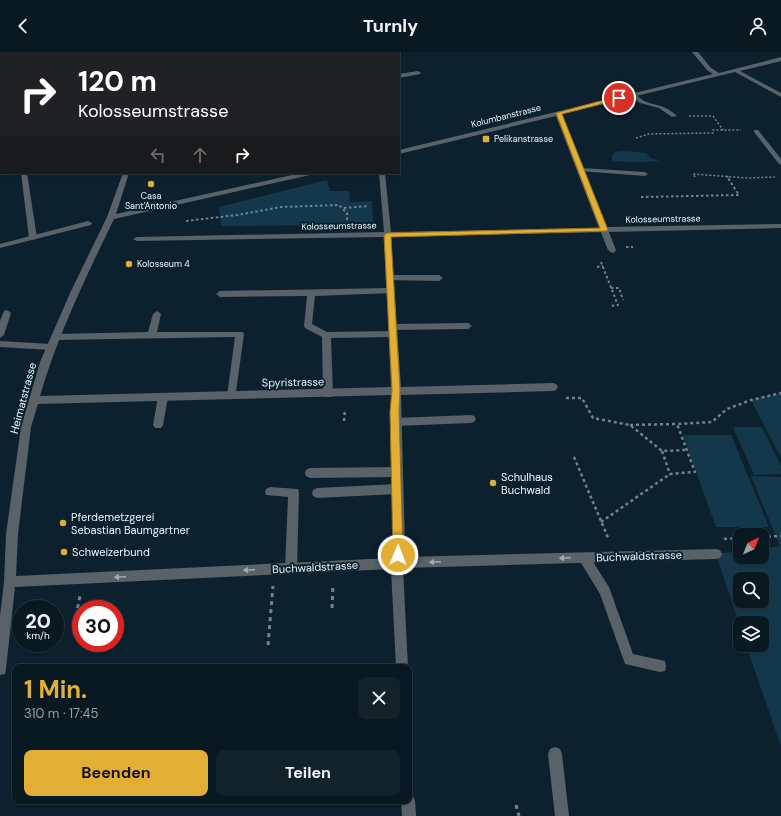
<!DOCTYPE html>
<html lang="de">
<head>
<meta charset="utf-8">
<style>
	body { margin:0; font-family:"DM Sans",sans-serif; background:#12222a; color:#f1f3f6; height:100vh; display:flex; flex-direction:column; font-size:15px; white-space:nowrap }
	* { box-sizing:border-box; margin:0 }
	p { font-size:13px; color:#99a0a5 }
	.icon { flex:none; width:22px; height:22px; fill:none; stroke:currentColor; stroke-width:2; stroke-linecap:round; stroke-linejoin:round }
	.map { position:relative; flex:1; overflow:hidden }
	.panel { position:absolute; left:12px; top:612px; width:400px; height:140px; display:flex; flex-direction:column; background:#091922; border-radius:8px; box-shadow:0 1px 3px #0004,0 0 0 1px #293840 }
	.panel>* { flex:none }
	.banner { position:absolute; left:0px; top:0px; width:400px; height:122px; box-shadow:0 1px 3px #0004,0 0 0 1px #293840; background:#202124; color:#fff; overflow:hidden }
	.needle { width:26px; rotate:43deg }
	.buttons { position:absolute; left:733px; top:476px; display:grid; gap:8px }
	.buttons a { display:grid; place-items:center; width:36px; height:36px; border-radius:8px; background:#091922; box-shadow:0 1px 3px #0004,0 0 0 1px #293840; font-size:20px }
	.speed { position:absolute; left:12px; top:548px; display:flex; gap:8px; font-size:20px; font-weight:700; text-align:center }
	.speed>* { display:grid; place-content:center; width:52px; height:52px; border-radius:50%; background:#091922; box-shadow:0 1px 3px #0004,0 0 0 1px #293840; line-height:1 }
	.speed small { font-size:10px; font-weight:400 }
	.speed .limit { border:6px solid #d22; background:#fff; color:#111 }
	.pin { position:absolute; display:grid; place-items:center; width:34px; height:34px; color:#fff; margin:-17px; border:2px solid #fff; border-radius:50%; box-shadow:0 1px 4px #0007 }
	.me { position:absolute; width:44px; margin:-22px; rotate:1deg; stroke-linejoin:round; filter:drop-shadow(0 0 3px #0008) }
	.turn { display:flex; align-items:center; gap:14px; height:84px; padding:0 12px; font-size:18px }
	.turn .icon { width:52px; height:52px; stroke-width:2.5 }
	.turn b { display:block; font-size:28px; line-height:34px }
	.lanes { display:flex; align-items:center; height:38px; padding:0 12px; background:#0003; justify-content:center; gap:20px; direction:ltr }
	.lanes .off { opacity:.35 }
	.round { display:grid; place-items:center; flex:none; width:42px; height:42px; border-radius:8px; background:#12222a }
	.overview { display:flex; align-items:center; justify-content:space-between; height:68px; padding:0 12px }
	h1 { font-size:24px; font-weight:700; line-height:30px; color:#e2ae34 }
	.cta { display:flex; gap:8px; margin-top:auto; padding:8px 12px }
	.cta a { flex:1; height:46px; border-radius:8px; background:#e2ae34; color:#111; font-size:16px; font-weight:700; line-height:46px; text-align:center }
	.cta a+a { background:#12222a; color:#f1f3f6 }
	header { display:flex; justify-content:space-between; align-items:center; height:52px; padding:0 12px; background:#091922; font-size:18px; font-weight:700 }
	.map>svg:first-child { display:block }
</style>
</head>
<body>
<header><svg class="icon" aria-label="back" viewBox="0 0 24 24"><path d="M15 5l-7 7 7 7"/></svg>Turnly<svg class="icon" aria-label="person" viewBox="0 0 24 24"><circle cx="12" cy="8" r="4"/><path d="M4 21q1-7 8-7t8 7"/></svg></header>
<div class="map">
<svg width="781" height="764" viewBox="0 0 781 764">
	<rect width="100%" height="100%" fill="#0c212d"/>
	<g fill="#14384b" fill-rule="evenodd">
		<path d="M625,99L646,101L651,106L659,109C652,110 618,111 612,108V103L615,100Z"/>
		<path d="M327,128L330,139H349L350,150L372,149L373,173L221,174L219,155Z"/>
		<path d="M781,341V406L751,348Z"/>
		<path d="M733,375H762L781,414V422L754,423Z"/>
		<path d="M683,383H731L769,475H716Z"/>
		<path d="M751,424L781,425V694L746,593H762V571H740V574L716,502L740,499V505H762V497L780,494ZM740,527H762V549H740Z"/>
	</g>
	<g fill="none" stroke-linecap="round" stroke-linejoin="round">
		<g stroke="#72838d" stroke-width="1.5" stroke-dasharray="2 2" stroke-linecap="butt">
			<path d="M689,64H713L723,78"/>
			<path d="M636,86L649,82L713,81V78H741"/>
			<path d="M727,124L729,127"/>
			<path d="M695,125L693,122L748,126L775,125"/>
		</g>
		<g stroke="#72838d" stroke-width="2" stroke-dasharray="2.5 2.5" stroke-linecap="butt">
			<path d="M641,145L739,143L728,126"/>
			<path d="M344,156L369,154"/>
			<path d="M186,169L237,163L281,155L339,153L347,161V168"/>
			<path d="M626,195H633"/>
			<path d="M601,210L618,253L610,254"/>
			<path d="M597,215L603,214"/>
			<path d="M611,236H619L623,248"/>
		</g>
		<g stroke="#72838d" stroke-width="2.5" stroke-dasharray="3 3" stroke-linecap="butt">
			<path d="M566,346H582L593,366L630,373L662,399L685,398"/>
			<path d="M344,369L345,357"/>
			<path d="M630,373L677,372"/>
			<path d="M662,399L670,422L695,420L677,372L712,370L727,357L751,348L781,341"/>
			<path d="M574,405L609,488"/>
			<path d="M601,470L670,422"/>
			<path d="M762,485L781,484"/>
			<path d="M724,487L740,486"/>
		</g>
		<g stroke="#72838d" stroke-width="3" stroke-dasharray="4 4" stroke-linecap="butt">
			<path d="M332,556L333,532"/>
			<path d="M76,564L80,544"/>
			<path d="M268,593L273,534"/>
			<path d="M516,753L519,764"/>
		</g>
		<g fill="#586268" fill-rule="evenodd">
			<path d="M418,19L421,21L420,22L399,26V22Z"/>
			<path d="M630,42C636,41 639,46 644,49C657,54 666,53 677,64L672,65L659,56L640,51L630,44Z"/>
			<path d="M754,78H758L781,107V113L779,112L754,80Z"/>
			<path d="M581,116L645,120L648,122L645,124L579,119V117Z"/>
			<path d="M21,121H27L37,186L33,188L29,186Z"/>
			<path d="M601,176H604L608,178L616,198L615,200L612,201L608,198L600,178Z"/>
			<path d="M389,223H439L443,226L439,229L386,228L385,226Z"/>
			<path d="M390,236L394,239L393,241L315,244L312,272L327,280L392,279L396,282L392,285L331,286L333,342L331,345H325L323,342L322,285L305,276L304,274L307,244L220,245L216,242L220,239Z"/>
			<path d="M7,258L11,261L4,283L0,286V269L4,259Z"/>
			<path d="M157,259L161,262L157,280H243L244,282L235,347H229L227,344L235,285L55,288L51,285L55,282L148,280L153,262Z"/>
			<path d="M468,271L472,274L468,277L392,278L388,275L392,272Z"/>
			<path d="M0,289L51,292L55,295L51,298L0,295Z"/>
			<path d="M163,341L166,342L168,345L163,373L161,376H155L153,373L158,345L160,342Z"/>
			<path d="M471,363L474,364L476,367L474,370L471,371L395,374L392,373L390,370L392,367L395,366Z"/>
			<path d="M396,415L400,417L401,420L400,423L396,425L310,426L306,424L305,421L306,418L310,416Z"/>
			<path d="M397,432L401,434L402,437L401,440L397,442L317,446L313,444L312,441L313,438L317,436Z"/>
			<path d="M270,435L298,437L299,440L297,516L295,520L291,522L287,520L285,516L288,445L266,443L265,440L266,437Z"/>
			<path d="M584,501L588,502L609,535L633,602L665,609L666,614L665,619L660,620L625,612L600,542L578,506L580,502Z"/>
			<path d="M555,695L560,697L562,702L569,764H555L548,702L550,697Z"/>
		</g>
		<g fill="#586268" fill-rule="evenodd">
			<rect x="170" y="0" width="6" height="1"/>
			<rect x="372" y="0" width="6" height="1"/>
			<path d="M692,0H698L711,16L719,21L781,5V9L740,19L781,41V45L735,20L562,62L607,175L781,172V176L391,185L401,335L553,331L556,332L558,335L556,338L553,339L401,343L405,494L403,505L716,497L720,498L722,502L720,506L716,507L403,516L408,615H396L391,517L15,535L6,617L5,622L0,623V564L4,530L6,482L21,375L40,310L71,239L107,165L123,121H129L116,162L301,121H313L310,123L114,167C86,225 58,282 40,344L391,335L384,185L137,189L133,187L137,185L384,180L379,121H385L391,180L599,176L556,64L399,102V98L713,22L707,18ZM391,343L393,494L392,506L16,524L18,482L31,375L38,352Z"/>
			<rect x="0" y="21" width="1" height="4"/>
			<path d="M88,169L92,171L91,173L0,196V192Z"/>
			<path d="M409,742L413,744L415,749L416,764H402L401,749H409Z"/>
		</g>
	</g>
	<defs><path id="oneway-solid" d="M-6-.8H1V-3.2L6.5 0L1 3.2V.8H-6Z"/></defs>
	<g fill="#a0acb2">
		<use href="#oneway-solid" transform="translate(565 506) rotate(178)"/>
		<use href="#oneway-solid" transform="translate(435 510) rotate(178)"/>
		<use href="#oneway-solid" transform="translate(249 518) rotate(177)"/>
		<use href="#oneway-solid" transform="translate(120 525) rotate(177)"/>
	</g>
	<path fill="#e2ae34" stroke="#937122" d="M619,44H621V47L562,62L608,178L607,179L391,185L400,338L399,360L403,503L402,506L398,508L394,506L393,503L390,360L392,338L384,183L387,181L600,176L556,61Z"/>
	<g fill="#e2ae34" stroke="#0c212d" stroke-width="1.5">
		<rect x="482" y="83" width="8" height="8" rx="2"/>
		<circle cx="151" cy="132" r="4"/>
		<circle cx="129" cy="212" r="4"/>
		<circle cx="493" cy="431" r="4"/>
		<circle cx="63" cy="471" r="4"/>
		<circle cx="64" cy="500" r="4"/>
	</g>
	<g text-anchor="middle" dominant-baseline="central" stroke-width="4" stroke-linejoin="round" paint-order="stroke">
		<g font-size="9" fill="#e8f5fd" stroke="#0c212d">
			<text transform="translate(506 64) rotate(-14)">Kolumbanstrasse</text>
			<text transform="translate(663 167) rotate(-1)">Kolosseumstrasse</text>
			<text transform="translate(339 174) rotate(-1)">Kolosseumstrasse</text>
		</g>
		<g font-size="9" fill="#e8f5fd" stroke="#0c212d" text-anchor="start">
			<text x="494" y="87">Pelikanstrasse</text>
			<text x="151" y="144" text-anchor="middle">Casa<tspan x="151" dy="10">Sant'Antonio</tspan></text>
			<text x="137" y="212">Kolosseum 4</text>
		</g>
		<g font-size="11" fill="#e8f5fd" stroke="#0c212d">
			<text transform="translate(293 330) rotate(-1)">Spyristrasse</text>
			<text transform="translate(23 346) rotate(-75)">Heimatstrasse</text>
			<text transform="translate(639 504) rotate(-2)">Buchwaldstrasse</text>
			<text transform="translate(315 515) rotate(-3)">Buchwaldstrasse</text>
		</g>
		<g font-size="11" fill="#e8f5fd" stroke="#0c212d" text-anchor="start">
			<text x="501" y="425">Schulhaus<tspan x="501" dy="13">Buchwald</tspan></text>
			<text x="71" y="465">Pferdemetzgerei<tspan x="71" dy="13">Sebastian Baumgartner</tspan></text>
			<text x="72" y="500">Schweizerbund</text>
		</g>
	</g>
</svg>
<div class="buttons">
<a><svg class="needle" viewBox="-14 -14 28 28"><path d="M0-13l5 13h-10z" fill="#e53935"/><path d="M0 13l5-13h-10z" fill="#99a0a5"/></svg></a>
<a><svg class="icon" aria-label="search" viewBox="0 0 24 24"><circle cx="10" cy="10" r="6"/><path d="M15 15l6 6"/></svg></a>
<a><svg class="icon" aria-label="layers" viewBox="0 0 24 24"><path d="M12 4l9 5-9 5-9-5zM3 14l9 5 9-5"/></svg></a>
</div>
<div class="speed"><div>20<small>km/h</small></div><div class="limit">30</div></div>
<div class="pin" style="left:619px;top:46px;background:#d93025"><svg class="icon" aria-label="arrive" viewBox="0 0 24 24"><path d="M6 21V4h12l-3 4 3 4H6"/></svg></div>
<svg class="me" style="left:398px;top:503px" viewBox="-20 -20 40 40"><circle r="17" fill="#e2ae34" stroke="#fff" stroke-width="3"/><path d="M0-11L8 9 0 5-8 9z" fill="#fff"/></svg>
<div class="banner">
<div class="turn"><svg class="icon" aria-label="right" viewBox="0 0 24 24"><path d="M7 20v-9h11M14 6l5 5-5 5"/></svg><div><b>120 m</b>Kolosseumstrasse</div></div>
<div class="lanes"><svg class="icon off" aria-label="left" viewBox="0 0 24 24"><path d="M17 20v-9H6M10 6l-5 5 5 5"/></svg><svg class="icon off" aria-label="ahead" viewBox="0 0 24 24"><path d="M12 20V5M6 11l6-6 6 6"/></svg><svg class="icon" aria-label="right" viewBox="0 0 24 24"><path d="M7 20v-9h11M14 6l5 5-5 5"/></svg></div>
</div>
<section class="panel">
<div class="overview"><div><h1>1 Min.</h1><p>310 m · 17:45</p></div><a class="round"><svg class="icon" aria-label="close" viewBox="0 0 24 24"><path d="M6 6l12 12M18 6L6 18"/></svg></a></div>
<div class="cta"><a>Beenden</a><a>Teilen</a></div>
</section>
</div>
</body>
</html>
